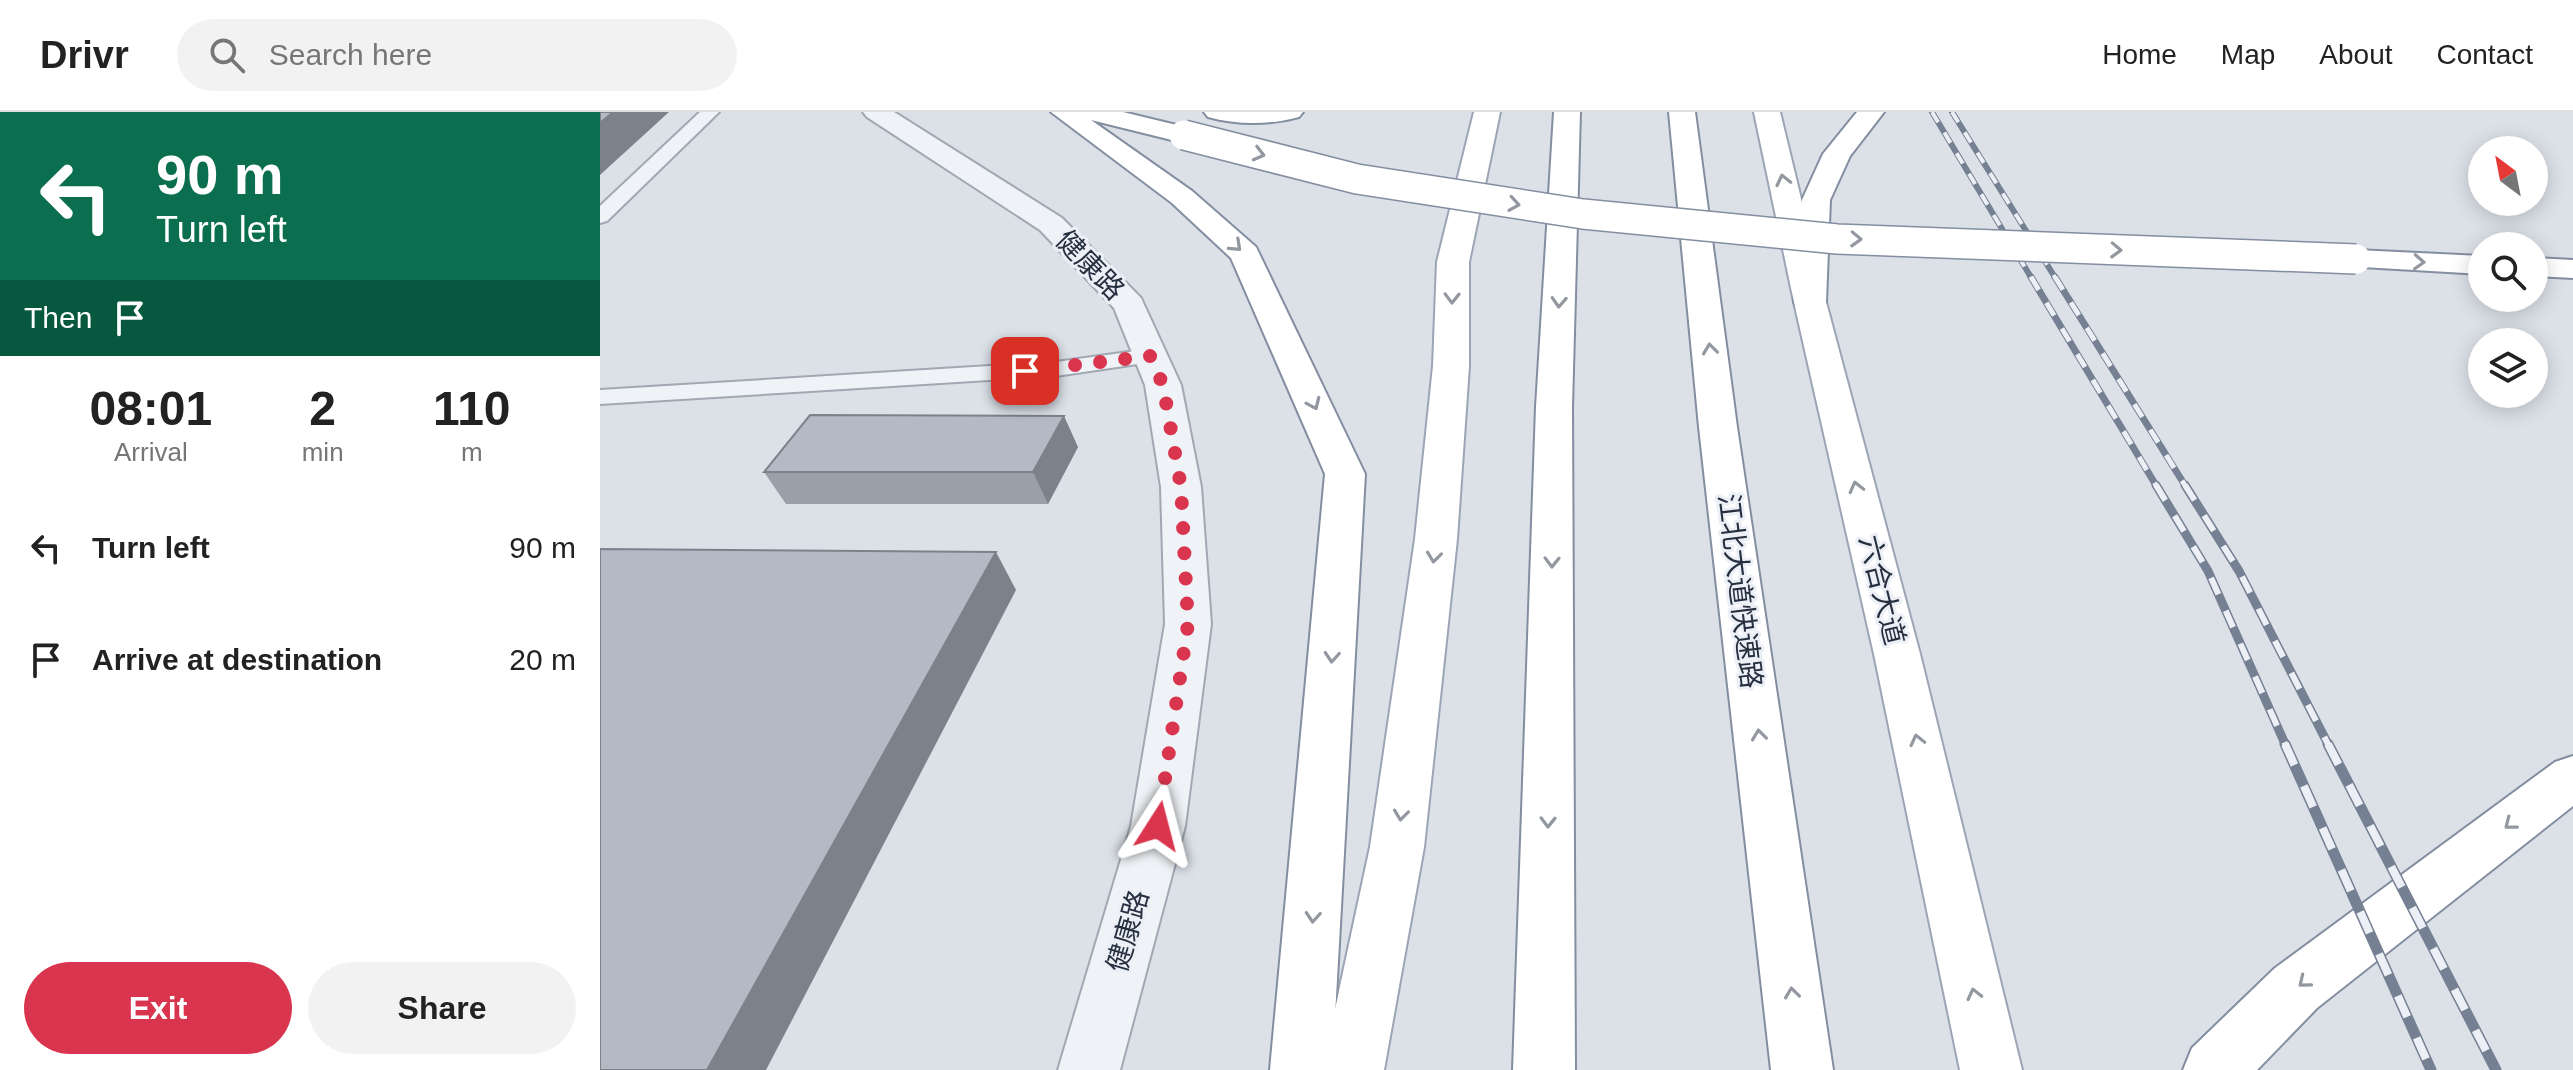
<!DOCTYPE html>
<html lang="en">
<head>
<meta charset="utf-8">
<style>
	body { margin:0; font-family:Arial,"Noto Sans SC",sans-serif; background:#f2f2f2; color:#222; height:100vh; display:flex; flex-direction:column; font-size:30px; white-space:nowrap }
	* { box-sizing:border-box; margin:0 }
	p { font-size:26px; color:#767676 }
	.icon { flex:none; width:44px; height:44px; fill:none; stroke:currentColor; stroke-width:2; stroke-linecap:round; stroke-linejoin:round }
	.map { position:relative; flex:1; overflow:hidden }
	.drawer { display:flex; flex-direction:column; background:#fff; width:600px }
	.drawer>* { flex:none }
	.hud { background:#0b6e4f; color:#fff; overflow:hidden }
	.needle { width:52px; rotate:328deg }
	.tools { position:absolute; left:1868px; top:24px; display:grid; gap:16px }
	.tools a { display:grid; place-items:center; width:80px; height:80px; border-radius:50%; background:#fff; box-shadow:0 4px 20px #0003; font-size:40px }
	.pin { position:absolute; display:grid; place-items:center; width:68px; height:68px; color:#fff; margin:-34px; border-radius:16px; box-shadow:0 4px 12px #0006 }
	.me { position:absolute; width:88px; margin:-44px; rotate:9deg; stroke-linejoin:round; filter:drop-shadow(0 0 6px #0008) }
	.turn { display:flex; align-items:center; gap:28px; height:168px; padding:0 24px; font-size:36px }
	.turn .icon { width:104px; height:104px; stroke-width:2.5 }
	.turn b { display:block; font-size:56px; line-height:68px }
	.then { display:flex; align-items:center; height:76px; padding:0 24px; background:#0003; gap:16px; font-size:30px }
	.eta { display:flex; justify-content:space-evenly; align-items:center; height:136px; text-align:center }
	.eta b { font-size:48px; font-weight:800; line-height:56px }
	.action { display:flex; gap:16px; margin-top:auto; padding:16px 24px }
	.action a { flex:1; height:92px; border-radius:48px; background:#da354f; color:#fff; font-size:32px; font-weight:800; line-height:92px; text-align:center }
	.action a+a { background:#f2f2f2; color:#222 }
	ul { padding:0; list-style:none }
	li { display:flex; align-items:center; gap:24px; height:112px; padding:0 24px }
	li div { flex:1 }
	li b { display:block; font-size:30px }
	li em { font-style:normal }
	header { display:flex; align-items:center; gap:48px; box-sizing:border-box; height:112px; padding:0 40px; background:#fff; border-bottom:2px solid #e0e0e0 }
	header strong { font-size:38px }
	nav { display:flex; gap:44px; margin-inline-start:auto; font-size:28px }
	.search { width:560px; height:72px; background:#f2f2f2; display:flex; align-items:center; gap:20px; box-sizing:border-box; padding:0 28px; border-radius:44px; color:#767676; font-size:30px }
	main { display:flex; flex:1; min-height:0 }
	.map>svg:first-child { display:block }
</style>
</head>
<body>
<header>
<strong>Drivr</strong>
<div class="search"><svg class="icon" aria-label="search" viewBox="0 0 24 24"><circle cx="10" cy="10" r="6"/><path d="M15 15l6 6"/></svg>Search here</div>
<nav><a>Home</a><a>Map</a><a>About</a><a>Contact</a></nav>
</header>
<main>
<section class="drawer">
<div class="hud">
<div class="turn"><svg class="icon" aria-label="left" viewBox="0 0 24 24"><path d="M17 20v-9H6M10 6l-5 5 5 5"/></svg><div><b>90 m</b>Turn left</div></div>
<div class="then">Then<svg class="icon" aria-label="arrive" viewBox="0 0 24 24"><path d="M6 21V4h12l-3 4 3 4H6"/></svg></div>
</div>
<div class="eta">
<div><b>08:01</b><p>Arrival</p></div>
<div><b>2</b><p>min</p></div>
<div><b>110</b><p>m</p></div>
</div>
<ul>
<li><svg class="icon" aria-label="left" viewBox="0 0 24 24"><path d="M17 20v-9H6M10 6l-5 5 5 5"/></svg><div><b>Turn left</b></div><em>90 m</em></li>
<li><svg class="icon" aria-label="arrive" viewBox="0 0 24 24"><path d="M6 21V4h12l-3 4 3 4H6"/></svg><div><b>Arrive at destination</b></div><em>20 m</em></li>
</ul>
<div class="action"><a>Exit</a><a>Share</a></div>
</section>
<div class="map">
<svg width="1973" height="958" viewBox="0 0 1973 958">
	<rect width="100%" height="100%" fill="#dce1e8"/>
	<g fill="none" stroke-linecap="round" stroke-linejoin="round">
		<g stroke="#a1a8b2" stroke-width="4">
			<g id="service">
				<path d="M100,0H119L7,109L0,111V94Z"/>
				<path d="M550,237L558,239L562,244L558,249L456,264L0,292V278L456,250Z"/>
			</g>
		</g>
		<g stroke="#a1a8b2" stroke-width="4">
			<path id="tertiary" d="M263,0H294L462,106L541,186L581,273L601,375L611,512L585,714L520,958H458L531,714L565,512L561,375L545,273L514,196L440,118L267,5Z"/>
		</g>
		<g stroke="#9ba5b5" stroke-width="4">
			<g id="primary">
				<path d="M874,0H900L869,150V254L857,427L824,735L784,958H722L770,735L815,427L833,254L837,150Z"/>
				<path d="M1154,0H1180L1226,190L1320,542L1422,958H1360L1274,542L1194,190Z"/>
			</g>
		</g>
		<g stroke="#838ea0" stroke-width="4">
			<g id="trunk">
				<path d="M954,0H980L972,295L975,958H913L936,295Z"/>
				<path d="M1069,0H1095L1137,315L1233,958H1171L1099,315Z"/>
			</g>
		</g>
		<g stroke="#838ea0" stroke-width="4">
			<g id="motorway">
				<path d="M451,0H523L593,17L597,23L593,29L584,31L491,8L592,79L656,135L765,362L732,958H670L725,362L631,146L572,91Z"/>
				<path d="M604,0H703L699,5C670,13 637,13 608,5Z"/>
				<path d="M1257,0H1284L1250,44L1230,88L1226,190L1222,197L1210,200L1198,197L1194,190L1202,88L1223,42Z"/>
				<path d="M1756,138L1882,144V162L1745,154L1740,147L1745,140Z"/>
				<path d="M1934,146L1973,148V166L1934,164Z"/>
				<path d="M1973,644V694L1717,896L1657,958H1583L1592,936L1675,856L1955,650Z"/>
			</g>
		</g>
		<use href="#service" fill="#eff2f6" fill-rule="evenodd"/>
		<use href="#tertiary" fill="#eff2f6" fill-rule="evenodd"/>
		<use href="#primary" fill="#fff" fill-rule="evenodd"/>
		<use href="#trunk" fill="#fff" fill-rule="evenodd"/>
		<use href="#motorway" fill="#fff" fill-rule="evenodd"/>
		<g stroke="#758093" stroke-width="6">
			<g id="rail-far3">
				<path d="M1332,0L1432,167"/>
				<path d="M1352,0L1456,167"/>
			</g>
		</g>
		<g stroke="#758093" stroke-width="7">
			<g id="rail-far2">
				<path d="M1431,165L1557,375"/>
				<path d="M1455,165L1586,375"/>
			</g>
		</g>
		<g stroke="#758093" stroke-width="9">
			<g id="rail-far1">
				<path d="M1556,373L1608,459L1686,634"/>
				<path d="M1585,373L1639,459L1729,634"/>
			</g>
		</g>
		<g stroke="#758093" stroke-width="11">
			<g id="rail">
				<path d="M1685,632L1831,958"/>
				<path d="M1728,632L1896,958"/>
			</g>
		</g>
		<use href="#rail-far3" stroke="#ecf0f6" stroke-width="4" stroke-dasharray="12" stroke-linecap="butt"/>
		<use href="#rail-far2" stroke="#ecf0f6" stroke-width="5" stroke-dasharray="15" stroke-linecap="butt"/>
		<use href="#rail-far1" stroke="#ecf0f6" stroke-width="6" stroke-dasharray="18" stroke-linecap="butt"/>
		<use href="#rail" stroke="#ecf0f6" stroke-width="8" stroke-dasharray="23" stroke-linecap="butt"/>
		<g stroke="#838ea0" stroke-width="32" stroke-linecap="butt">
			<path id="motorway-bridge" d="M584,23L757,67L983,102L1237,127L1756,147"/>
		</g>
		<use href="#motorway-bridge" stroke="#fff" stroke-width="29"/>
	</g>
	<path fill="#9aa0a9" d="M478,335L448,392H186L164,360Z"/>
	<g fill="#7d828a">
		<path d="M13,0H69L0,63V11Z"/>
		<path d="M464,304L478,335L448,392L433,360Z"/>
		<path d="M396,440L416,478L166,958H107Z"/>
	</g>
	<g fill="#b3bac5" stroke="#7d828a" stroke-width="2">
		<path d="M0,0H13L0,11Z"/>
		<path d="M210,303L464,304L433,360H164Z"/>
		<path d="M0,437L396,440L107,958H0Z"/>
	</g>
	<defs><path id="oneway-chevron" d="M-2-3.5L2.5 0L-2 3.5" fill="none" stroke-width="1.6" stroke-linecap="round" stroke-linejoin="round" transform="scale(2)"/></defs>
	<g stroke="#9297a0">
		<use href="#oneway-chevron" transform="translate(659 42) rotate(14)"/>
		<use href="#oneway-chevron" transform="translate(1183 68) rotate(-103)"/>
		<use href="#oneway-chevron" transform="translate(914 92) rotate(9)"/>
		<use href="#oneway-chevron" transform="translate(1256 127) rotate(2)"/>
		<use href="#oneway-chevron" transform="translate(636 134) rotate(43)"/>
		<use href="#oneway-chevron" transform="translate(1516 138) rotate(2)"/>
		<use href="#oneway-chevron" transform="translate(1819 150) rotate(3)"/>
		<use href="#oneway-chevron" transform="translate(852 186) rotate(91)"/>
		<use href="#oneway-chevron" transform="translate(959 190) rotate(93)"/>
		<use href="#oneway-chevron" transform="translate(1110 237) rotate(-97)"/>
		<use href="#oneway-chevron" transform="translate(714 292) rotate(66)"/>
		<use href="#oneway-chevron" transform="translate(1256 375) rotate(-104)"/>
		<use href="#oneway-chevron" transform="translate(834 445) rotate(97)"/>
		<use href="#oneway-chevron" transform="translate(952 450) rotate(91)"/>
		<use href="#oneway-chevron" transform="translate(732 545) rotate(94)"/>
		<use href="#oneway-chevron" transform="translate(1159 623) rotate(-97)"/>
		<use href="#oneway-chevron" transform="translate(1317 628) rotate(-103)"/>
		<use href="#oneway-chevron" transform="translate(801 703) rotate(97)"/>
		<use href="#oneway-chevron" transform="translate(948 710) rotate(91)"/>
		<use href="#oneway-chevron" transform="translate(1910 712) rotate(142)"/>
		<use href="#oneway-chevron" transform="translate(713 805) rotate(94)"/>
		<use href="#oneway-chevron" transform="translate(1704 870) rotate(141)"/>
		<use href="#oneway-chevron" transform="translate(1192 881) rotate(-97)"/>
		<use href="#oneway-chevron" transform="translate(1374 882) rotate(-103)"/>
	</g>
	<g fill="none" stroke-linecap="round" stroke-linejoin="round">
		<path stroke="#da354f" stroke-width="14" stroke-dasharray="0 25.2" d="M425,259L550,244L563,273L581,375L588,512L558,714"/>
	</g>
	<g text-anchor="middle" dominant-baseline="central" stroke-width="6" stroke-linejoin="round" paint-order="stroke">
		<g font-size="28" fill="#252f40" stroke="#ecf0f6">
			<text transform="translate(490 153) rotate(46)">健康路</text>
			<text transform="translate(1282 478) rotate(76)">六合大道</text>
			<text transform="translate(1140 479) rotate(83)">江北大道快速路</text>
			<text transform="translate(528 819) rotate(-74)">健康路</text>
		</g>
	</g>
</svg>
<div class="tools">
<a><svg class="needle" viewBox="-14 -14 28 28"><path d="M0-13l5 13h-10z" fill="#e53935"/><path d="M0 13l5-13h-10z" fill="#767676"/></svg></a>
<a><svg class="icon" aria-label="search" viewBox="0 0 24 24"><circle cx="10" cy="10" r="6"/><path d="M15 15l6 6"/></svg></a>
<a><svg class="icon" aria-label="layers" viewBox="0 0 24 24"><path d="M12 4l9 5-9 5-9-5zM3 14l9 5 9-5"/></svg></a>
</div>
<div class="pin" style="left:425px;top:259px;background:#d93025"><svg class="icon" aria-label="arrive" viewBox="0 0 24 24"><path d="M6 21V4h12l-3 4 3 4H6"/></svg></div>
<svg class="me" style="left:558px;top:714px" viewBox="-20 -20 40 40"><path d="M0-17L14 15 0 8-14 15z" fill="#da354f" stroke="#fff" stroke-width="4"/></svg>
</div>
</main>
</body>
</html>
